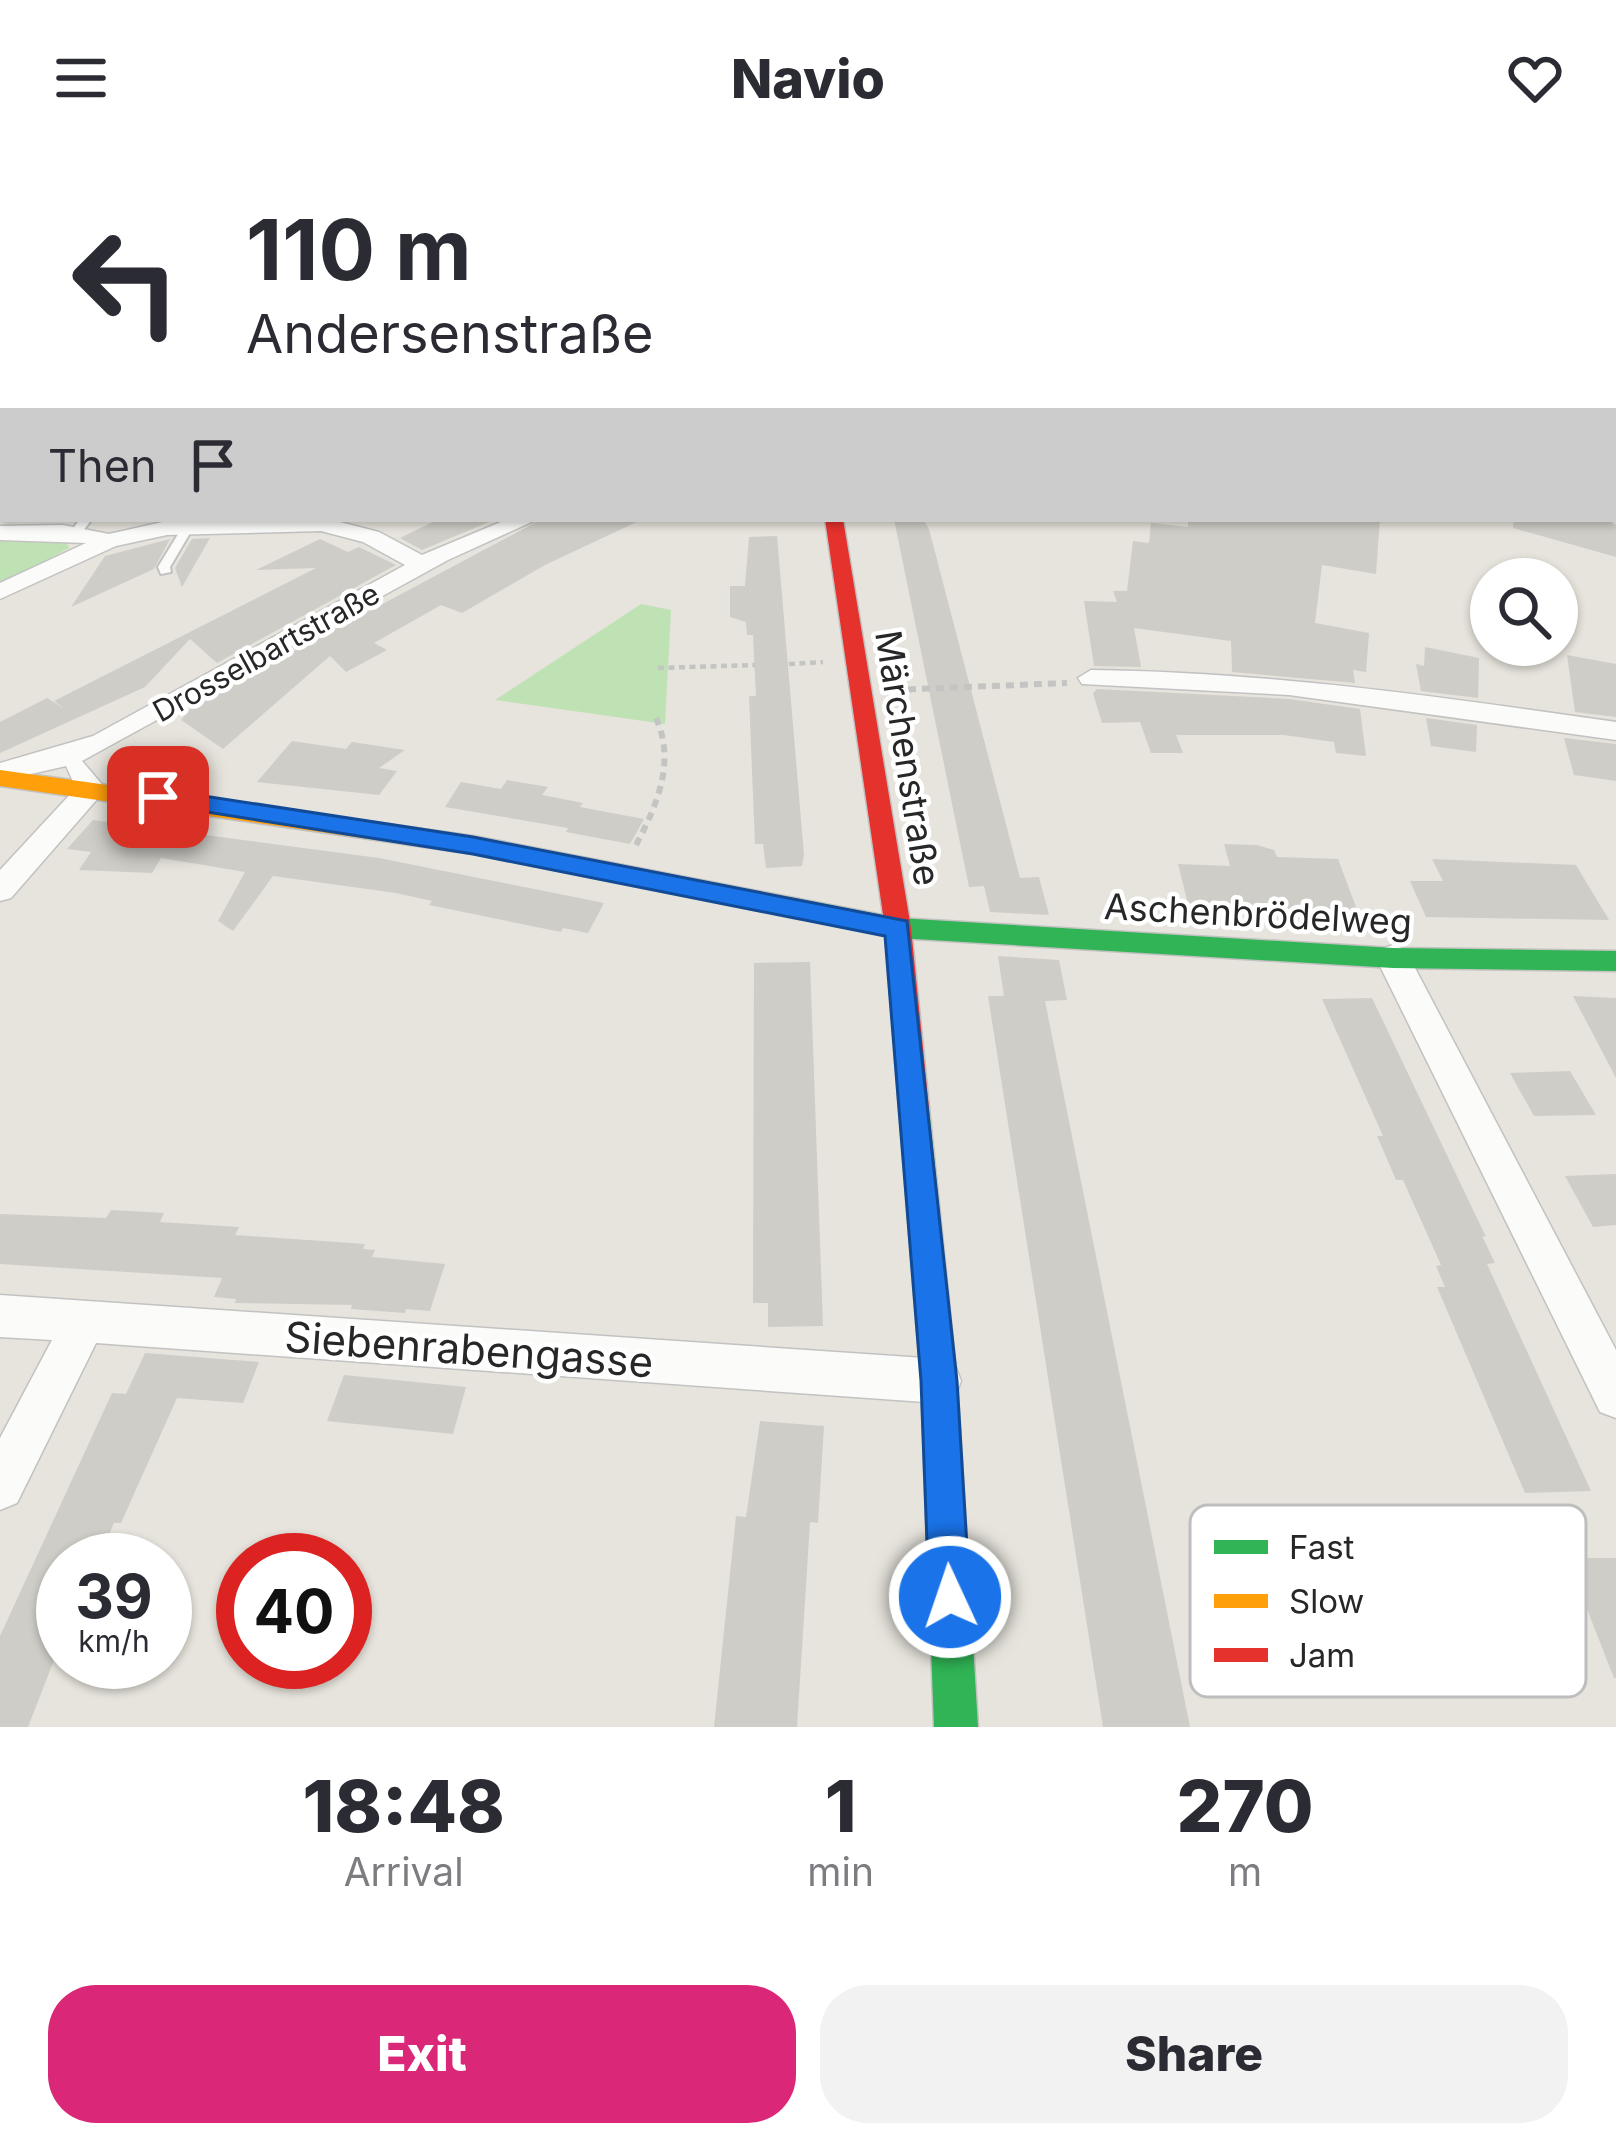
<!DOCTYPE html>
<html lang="en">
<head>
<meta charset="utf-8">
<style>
	body { margin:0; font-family:Inter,sans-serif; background:#f2f2f3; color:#2b2b33; height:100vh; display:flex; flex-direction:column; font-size:45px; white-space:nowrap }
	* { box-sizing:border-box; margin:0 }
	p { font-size:39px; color:#7c7c81 }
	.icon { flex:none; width:66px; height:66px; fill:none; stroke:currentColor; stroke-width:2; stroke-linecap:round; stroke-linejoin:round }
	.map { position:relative; height:1571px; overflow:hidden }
	.sheet { display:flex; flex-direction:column; background:#fff; flex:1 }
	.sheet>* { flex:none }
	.guide { position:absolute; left:0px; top:0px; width:1617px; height:366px; box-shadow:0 3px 9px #0004; background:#fff; color:#2b2b33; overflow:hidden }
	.fabs { position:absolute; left:1470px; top:402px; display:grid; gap:24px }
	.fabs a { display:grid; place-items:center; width:108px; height:108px; border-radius:50%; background:#fff; box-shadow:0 3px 9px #0004; font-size:60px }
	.speed { position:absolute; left:36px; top:1377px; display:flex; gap:24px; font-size:60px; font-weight:700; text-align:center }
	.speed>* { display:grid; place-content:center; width:156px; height:156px; border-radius:50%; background:#fff; box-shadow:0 3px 9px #0004; line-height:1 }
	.speed small { font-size:30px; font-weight:400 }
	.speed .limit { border:18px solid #d22; background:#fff; color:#111 }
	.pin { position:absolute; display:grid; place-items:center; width:102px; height:102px; color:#fff; margin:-51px; border-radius:24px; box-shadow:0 6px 18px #0006 }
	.me { position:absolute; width:132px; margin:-66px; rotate:357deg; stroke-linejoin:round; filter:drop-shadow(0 0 9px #0008) }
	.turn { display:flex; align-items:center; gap:42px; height:252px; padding:0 48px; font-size:54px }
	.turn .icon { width:156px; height:156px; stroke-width:2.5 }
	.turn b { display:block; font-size:84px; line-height:102px }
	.then { display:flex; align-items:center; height:114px; padding:0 48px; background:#0003; gap:24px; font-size:45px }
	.eta { display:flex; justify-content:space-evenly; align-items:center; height:204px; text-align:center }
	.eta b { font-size:72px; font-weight:800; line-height:84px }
	.button { display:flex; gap:24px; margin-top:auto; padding:24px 48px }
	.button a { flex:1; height:138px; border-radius:48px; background:#db2777; color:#fff; font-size:48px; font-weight:800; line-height:138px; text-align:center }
	.button a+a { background:#f2f2f3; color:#2b2b33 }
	header { display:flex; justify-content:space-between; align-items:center; height:156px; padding:0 48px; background:#fff; font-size:54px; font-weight:800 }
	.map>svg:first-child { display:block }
</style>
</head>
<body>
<header><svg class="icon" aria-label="menu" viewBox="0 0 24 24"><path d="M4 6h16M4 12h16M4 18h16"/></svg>Navio<svg class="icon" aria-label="heart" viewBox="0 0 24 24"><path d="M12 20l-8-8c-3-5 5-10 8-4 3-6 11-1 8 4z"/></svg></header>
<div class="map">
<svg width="1616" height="1571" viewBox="0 0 1616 1571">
	<rect width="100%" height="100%" fill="#e6e4dc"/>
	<g fill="#bfe2b4">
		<path d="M0,383L66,385L69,392L0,429Z"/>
		<path d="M641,448L671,454L665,568L495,544Z"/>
	</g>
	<g fill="#cfcdc7">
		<path d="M439,363H496L422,394L400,382Z"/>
		<path d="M542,363H643L545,409L462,457L441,449L374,487L387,494L346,516L330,500L223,593L181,564L195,548Z"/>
		<path d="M894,363H923L929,373L1020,722L1039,721L1049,759L990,756L984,730L969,731Z"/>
		<path d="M1188,363H1380L1376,418L1322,409L1315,467L1369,477L1366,516L1353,514L1355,527L1232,516L1231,485L1134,472L1141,511L1094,510L1084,445L1117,446L1113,435H1127L1133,385L1149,387L1151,367L1188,371Z"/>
		<path d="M1514,363H1606L1616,369V401L1513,372Z"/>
		<path d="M777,380L804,699L802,710L766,712L763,688H755L749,540H756L753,479H747L746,466L730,461V430H745L749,381Z"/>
		<path d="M210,382L182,431L175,412L192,383Z"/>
		<path d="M170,383L154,413L71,451L105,400Z"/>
		<path d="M320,383L348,396L359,391L396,409L217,507L190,483L145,531L0,597V566L47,542L66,554L54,545L316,412L256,414Z"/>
		<path d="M1425,491L1479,502L1478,542L1421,535L1416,508L1424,510Z"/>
		<path d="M1567,499L1616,508V561L1575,556Z"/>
		<path d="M1097,533L1289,543L1360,553L1366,600L1336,597L1334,586L1284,579H1176L1183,597H1151L1140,566L1102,567L1093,537Z"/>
		<path d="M1426,562L1477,569L1476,596L1431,590Z"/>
		<path d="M1564,582L1616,588V625L1574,619Z"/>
		<path d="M292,585L346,593L352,586L405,594L379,612L397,615L379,639L257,626Z"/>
		<path d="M507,624L548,631L542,639L583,647L580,651L644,663L630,688L566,676L568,672L445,651L461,626L501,633Z"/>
		<path d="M93,664L379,702L604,747L588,777L563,772L561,776L429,749L432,745L396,737L273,720L233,775L218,765L245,716L161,702L152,717L79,714L91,696L67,693Z"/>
		<path d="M1224,688L1257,689L1274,694L1277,701L1338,703L1359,759L1189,752L1178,708L1230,710Z"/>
		<path d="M1432,703L1576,709L1609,764L1426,761L1410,725H1443Z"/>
		<path d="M998,800L1059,804L1067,844L1045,845L1190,1571H1103L988,840H1004Z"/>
		<path d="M810,806L823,1170L768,1171V1147H753L754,807Z"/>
		<path d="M1573,840L1616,842V922Z"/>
		<path d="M1372,842L1486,1081L1482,1080L1495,1107L1487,1108L1591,1335L1525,1337L1437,1131H1445L1436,1110L1441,1109L1403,1024H1396L1377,980H1383L1322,843Z"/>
		<path d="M1570,915L1596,959L1534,960L1510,917Z"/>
		<path d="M1616,1018V1069L1593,1071L1565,1020Z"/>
		<path d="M111,1054L164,1057L160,1066L239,1071L235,1079L365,1088L363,1093L375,1094L372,1101L445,1108L430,1155L406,1153L405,1157L351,1153L352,1149L235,1147L236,1143L214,1141L222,1122L0,1108V1058L106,1062Z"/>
		<path d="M145,1197L259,1206L243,1247L177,1242L121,1367H114L98,1404H63V1481L28,1571H0V1480L112,1237L126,1238Z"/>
		<path d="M344,1219L466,1231L453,1278L327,1265Z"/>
		<path d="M760,1265L824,1270L818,1367L810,1366L797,1571H714L736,1360L746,1361Z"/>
		<path d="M1567,1402H1616V1522H1614Z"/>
	</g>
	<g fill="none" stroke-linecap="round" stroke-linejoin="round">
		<g stroke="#c3c2c2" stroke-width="4">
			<g id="lane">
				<rect x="796" y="0" width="6" height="3"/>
				<path d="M1003,0H1009L1010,3H1004Z"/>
				<path d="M1470,0H1477L1480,3H1473Z"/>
				<rect x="1614" y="5" width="2" height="4"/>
				<path d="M3,21V26L0,27V22Z"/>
				<rect x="1614" y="27" width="2" height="4"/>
				<rect x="1614" y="62" width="2" height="4"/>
				<rect x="1614" y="90" width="2" height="4"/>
				<rect x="1614" y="103" width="2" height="6"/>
				<rect x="0" y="214" width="3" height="6"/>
				<rect x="0" y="351" width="3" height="6"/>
				<path d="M80,363H92L79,380H71L69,378Z"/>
				<path d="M183,370L193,372L170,411L171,416L161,418L158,411Z"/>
			</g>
		</g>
		<g stroke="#c3c2c2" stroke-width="3">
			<g id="street">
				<path d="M1130,0H1143L1145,3H1132Z"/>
				<path d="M1318,0H1330L1331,3H1319Z"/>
				<rect x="0" y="36" width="3" height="8"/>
				<path d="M3,115V125L0,126V116Z"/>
				<rect x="0" y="151" width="3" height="10"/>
				<path d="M328,363L379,376L422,399L508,363H538L448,404L82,605L106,633L11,742L0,745V714L76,632L66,610L0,625V607L93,580L405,409L363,386L321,375L167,379L116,390L0,443V427L86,387L0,384V370L63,369L109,378L167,365Z"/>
				<path d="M1091,514C1268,516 1441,541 1616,566V584L1289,539L1082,528L1078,522Z"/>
				<path d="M1393,789L1405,793L1616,1194V1262L1600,1256L1376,802L1381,793Z"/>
				<path d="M0,1139L939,1203L955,1209L961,1225L955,1241L939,1247L96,1187L17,1347L0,1354V1282L52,1184L0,1181Z"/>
			</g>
		</g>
		<g stroke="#c3c2c2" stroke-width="3">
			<g id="fast">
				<rect x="1614" y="234" width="2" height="10"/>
				<rect x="0" y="279" width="3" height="10"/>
				<path d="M799,743L898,762L1393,792L1616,795V815L1393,812L898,782L790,760L786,753Z"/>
				<path d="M914,939L925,943L929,952L957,1225L978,1571H934L921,1225L899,952L903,943Z"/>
			</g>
		</g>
		<g stroke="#c3c2c2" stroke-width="3">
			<g id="slow">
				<rect x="1614" y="349" width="2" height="11"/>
				<path d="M0,614L473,680L799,743L812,753L799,763L473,698L0,630Z"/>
			</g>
		</g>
		<g stroke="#c3c2c2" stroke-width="3">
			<g id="jam">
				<rect x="732" y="0" width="10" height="3"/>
				<path d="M825,363H843L911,772L929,952L925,961L914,965L903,961L899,952L885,772Z"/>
			</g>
		</g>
		<path stroke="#c4c4c3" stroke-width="3" stroke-dasharray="4.5 3" stroke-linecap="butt" d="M205,3L209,0"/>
		<g stroke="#c4c4c3" stroke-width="4.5" stroke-dasharray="6 4.5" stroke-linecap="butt">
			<path d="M789,508L823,506"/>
			<path d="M658,512L755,509"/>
		</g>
		<g stroke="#c4c4c3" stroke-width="6" stroke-dasharray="8 6" stroke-linecap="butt">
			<path d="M894,534L1067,527"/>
			<path d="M636,689C657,649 676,606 656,562"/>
		</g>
		<use href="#lane" fill="#fbfbfa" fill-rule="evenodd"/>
		<use href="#street" fill="#fbfbfa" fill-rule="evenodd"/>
		<use href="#fast" fill="#30b455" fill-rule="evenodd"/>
		<use href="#slow" fill="#ff9f0a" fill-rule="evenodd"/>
		<use href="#jam" fill="#e5322d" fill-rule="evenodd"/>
	</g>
	<path fill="#1a73e8" stroke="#114b97" stroke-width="3" d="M158,633L473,681L907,765L957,1225L970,1441L964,1456L950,1462L935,1456L929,1441L921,1225L885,780L473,698L150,647V636Z"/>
	<g text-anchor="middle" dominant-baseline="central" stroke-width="9" stroke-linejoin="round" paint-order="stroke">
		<g font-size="30" fill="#272727" stroke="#fff">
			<text transform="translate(266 496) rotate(-29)">Drosselbartstraße</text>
		</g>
		<g font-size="36" fill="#272727" stroke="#fff">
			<text transform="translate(908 602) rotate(81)">Märchenstraße</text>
			<text transform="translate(1258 758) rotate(3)">Aschenbrödelweg</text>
		</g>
		<g font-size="42" fill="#272727" stroke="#fff">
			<text transform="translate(469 1193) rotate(4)">Siebenrabengasse</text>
		</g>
	</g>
	<rect x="1190" y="1349" width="396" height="192" rx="18" fill="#fff" stroke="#bebebe" stroke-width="3"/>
	<rect x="1214" y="1384" width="54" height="14" fill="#30b455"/>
	<rect x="1214" y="1438" width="54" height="14" fill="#ff9f0a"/>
	<rect x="1214" y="1492" width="54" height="14" fill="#e5322d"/>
	<g font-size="33" fill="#272727">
		<text x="1289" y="1403">Fast</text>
		<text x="1289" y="1457">Slow</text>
		<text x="1289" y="1511">Jam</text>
	</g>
</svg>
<div class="fabs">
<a><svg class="icon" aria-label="search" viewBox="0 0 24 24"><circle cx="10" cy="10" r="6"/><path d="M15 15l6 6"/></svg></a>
</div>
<div class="speed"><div>39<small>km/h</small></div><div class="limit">40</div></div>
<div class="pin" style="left:158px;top:641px;background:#d93025"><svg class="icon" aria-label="arrive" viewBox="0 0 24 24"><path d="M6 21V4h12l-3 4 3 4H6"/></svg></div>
<svg class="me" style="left:950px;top:1441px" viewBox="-20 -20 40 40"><circle r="17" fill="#1a73e8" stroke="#fff" stroke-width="3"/><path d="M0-11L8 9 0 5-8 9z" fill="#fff"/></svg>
<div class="guide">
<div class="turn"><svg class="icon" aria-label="left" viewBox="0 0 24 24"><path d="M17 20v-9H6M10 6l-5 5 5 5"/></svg><div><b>110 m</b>Andersenstraße</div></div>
<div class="then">Then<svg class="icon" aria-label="arrive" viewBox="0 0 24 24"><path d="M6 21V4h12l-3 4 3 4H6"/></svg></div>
</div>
</div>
<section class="sheet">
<div class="eta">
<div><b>18:48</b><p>Arrival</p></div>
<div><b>1</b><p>min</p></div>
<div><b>270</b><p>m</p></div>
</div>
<div class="button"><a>Exit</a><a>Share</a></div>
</section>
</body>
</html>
